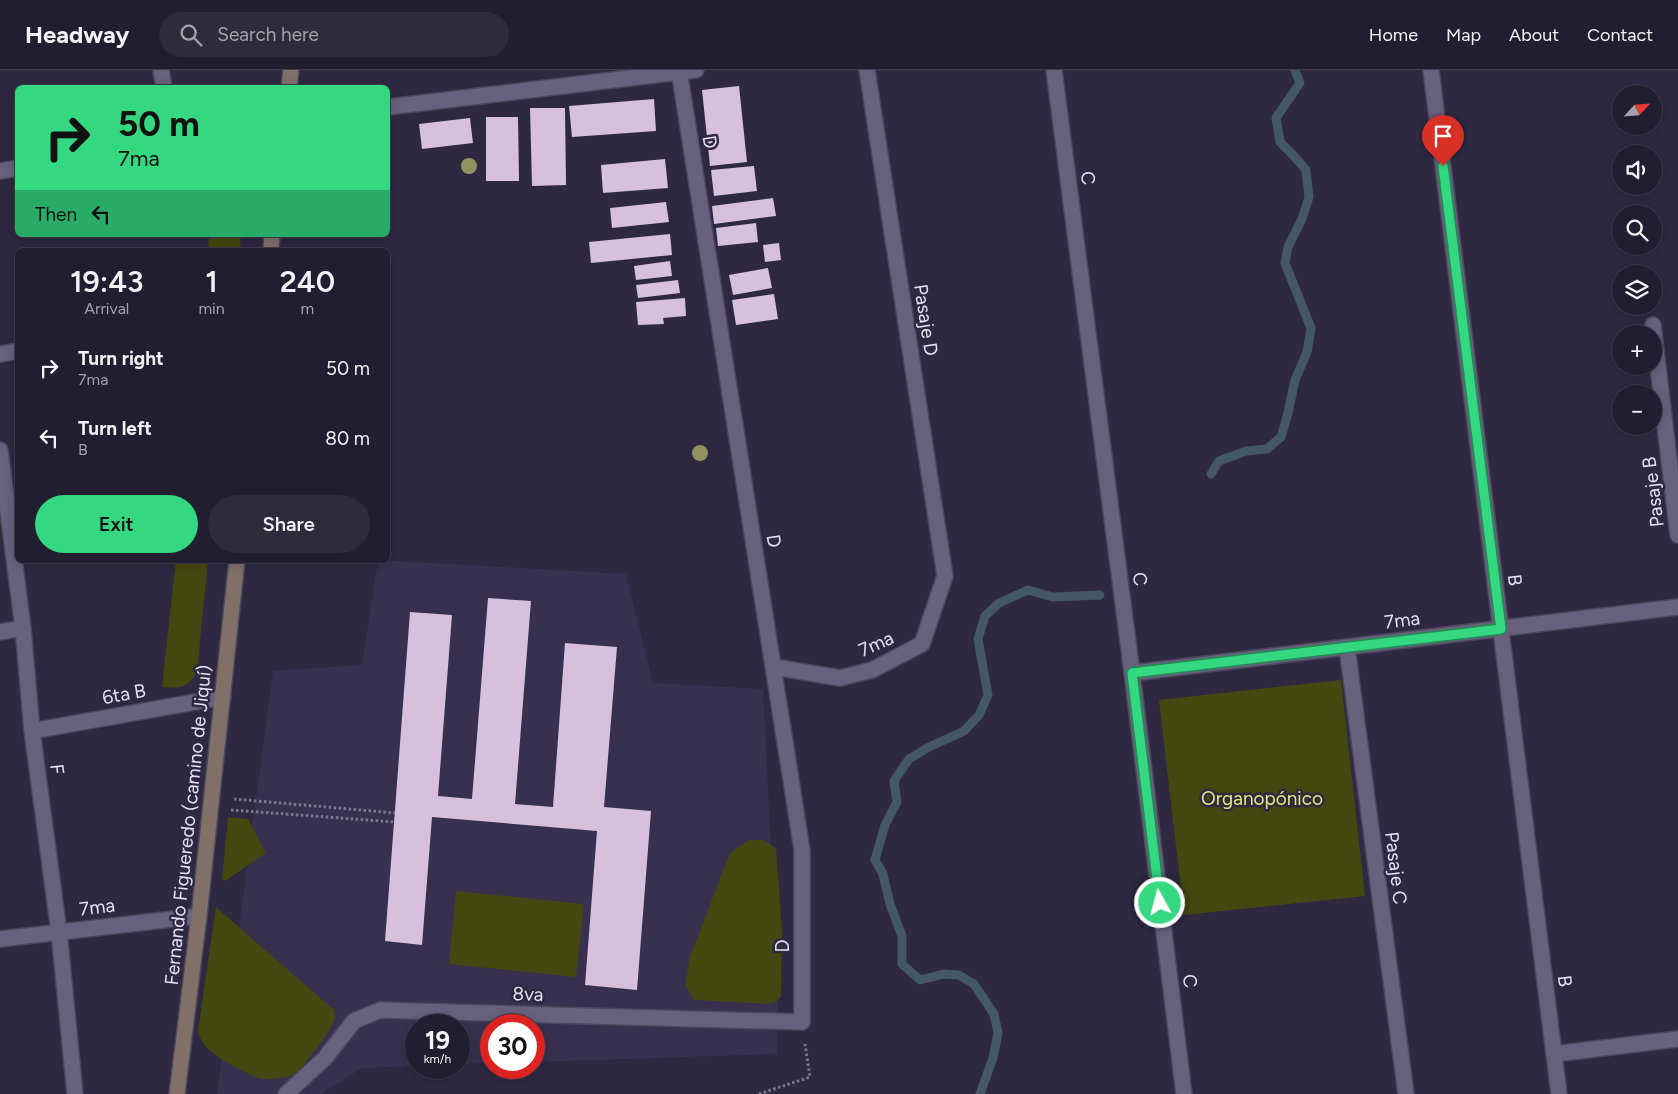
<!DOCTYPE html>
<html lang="en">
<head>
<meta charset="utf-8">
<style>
	body { margin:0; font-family:Figtree,sans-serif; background:#2e2b3d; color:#f1f3f6; height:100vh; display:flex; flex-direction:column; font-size:19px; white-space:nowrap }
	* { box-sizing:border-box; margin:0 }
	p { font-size:16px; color:#a2a2ab }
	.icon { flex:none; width:28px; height:28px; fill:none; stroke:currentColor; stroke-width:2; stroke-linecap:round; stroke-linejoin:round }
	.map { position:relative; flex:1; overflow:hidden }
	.side { position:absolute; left:15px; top:178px; width:375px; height:315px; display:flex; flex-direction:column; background:#221e31; border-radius:8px; box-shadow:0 2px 12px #0003,0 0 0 1px #3f3c4d }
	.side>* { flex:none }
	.banner { position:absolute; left:15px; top:15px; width:375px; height:152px; border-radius:8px; box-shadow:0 2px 12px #0003,0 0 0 1px #3f3c4d; background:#34d881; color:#111; overflow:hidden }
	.needle { width:32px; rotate:64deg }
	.buttons { position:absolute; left:1612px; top:15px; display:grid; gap:10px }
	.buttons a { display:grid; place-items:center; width:50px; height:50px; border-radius:50%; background:#221e31; box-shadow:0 2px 12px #0003,0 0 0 1px #3f3c4d; font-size:25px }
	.speed { position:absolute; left:405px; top:944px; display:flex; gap:10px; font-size:25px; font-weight:700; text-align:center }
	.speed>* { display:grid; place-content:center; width:65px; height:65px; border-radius:50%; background:#221e31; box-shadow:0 2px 12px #0003,0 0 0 1px #3f3c4d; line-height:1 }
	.speed small { font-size:12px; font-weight:400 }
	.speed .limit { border:8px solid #d22; background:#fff; color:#111 }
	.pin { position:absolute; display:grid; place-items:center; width:42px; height:42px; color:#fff; margin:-51px -21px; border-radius:50% 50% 50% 0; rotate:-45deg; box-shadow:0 0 5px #0007 }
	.pin .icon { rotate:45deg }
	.me { position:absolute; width:55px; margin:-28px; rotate:353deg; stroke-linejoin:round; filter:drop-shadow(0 0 4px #0008) }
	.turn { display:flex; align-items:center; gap:18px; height:105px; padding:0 20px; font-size:22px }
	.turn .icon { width:65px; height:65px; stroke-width:2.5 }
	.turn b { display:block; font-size:35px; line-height:42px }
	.then { display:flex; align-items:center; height:48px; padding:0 20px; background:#0003; gap:10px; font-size:19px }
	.eta { display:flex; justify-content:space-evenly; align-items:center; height:85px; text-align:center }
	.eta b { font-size:30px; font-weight:600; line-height:35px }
	.button { display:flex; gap:10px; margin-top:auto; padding:10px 20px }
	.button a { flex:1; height:58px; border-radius:30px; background:#34d881; color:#111; font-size:20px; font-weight:600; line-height:58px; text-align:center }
	.button a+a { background:#2e2b3d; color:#f1f3f6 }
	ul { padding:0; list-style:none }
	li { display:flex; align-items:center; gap:15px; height:70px; padding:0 20px }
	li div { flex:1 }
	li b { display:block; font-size:19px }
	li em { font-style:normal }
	header { display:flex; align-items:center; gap:30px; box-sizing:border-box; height:70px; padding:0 25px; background:#221e31; border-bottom:1px solid #3f3c4d }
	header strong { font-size:24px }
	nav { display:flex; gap:28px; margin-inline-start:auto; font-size:18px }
	.search { width:350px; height:45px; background:#2e2b3d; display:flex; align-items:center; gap:12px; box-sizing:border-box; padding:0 18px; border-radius:28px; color:#a2a2ab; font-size:19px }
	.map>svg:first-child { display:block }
</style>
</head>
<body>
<header>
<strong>Headway</strong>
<div class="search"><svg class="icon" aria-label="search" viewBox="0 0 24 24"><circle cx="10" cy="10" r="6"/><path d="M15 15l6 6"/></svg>Search here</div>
<nav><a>Home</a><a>Map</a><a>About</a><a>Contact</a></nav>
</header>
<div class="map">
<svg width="1678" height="1024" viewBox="0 0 1678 1024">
	<rect width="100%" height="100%" fill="#2e2841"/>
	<path fill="#38304f" d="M378,490L626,504L653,613L763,619L778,925L777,984L534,992V955H491V993L459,994V955H416V996L362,998L321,1024H217L273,601L362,595Z"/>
	<g fill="#454710">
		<path d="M209,165H241L240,180H208Z"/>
		<path d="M176,490H208L197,602C188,618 179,619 162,617Z"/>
		<path d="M1341,610L1365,826L1184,845L1159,630Z"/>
		<path d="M228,747L248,749L266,783L225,811L222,809Z"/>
		<path d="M749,770H763L776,778L782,859L781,926L776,932L767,934L694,930L685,915L690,887L730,783Z"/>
		<path d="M456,821L584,834L576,907L449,894Z"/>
		<path d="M216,837L334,940L335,949L327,964L297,1004C286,1007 274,1010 262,1009C251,1007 214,986 207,978C202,973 199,967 198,960Z"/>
	</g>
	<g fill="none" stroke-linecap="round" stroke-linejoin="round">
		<g stroke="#445765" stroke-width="9">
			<path d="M1211,404L1219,391L1246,381L1267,379L1281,367L1288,343L1295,310L1307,282L1311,258L1285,193L1288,177L1302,149L1309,127L1306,100L1294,86L1280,72L1276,48L1300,13L1295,0"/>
			<path d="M980,1024L993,988L998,963L994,944L974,914L959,905L944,904L920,910L902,894V866L890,834L883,804L875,790L885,755L897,732L894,711L909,689L929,677L964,661L979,645L988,625L978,569L985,546L999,533L1028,520L1053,527L1100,525"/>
		</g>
	</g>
	<g fill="#d6c0dc">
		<path d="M739,16L747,92L710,96L702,20Z"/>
		<path d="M654,29L656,61L572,67L569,36Z"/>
		<path d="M530,38H565L566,115L532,116Z"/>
		<path d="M486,47H518L519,111H486Z"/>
		<path d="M470,48L473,73L422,79L419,54Z"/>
		<path d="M665,89L668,118L603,123L601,95Z"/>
		<path d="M754,96L757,121L714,126L711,100Z"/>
		<path d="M773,128L776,146L714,154L712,136Z"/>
		<path d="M666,132L669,152L612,158L610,138Z"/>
		<path d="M756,153L758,172L718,176L716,158Z"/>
		<path d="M670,164L672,185L591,193L589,172Z"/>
		<path d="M779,173L781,190L765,192L763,175Z"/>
		<path d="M670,191L672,206L636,210L634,196Z"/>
		<path d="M768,198L772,218L733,225L729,205Z"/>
		<path d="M678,210L680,223L638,228L636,215Z"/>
		<path d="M774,224L778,249L736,255L732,230Z"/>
		<path d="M685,228L686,246L663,248L664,254L638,255L636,232Z"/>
		<path d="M488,528L531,531L515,734L553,737L565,573L617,577L604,737L651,741L637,920L585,915L597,761L432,747L422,875L385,871L410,542L452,545L438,726L472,729Z"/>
	</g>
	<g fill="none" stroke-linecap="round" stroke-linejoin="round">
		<g stroke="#4c465c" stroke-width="18">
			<g id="lane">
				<path d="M1554,984L1678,969"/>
				<path d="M286,1024L325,988L354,951L380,940L802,952"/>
			</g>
		</g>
		<g stroke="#4c465c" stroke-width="18">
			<g id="street">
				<path d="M161,0L164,18"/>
				<path d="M679,0L802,780V952"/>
				<path d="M1054,0L1132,603L1184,1024"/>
				<path d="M1431,0L1559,1024"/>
				<path d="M388,37L696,0"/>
				<path d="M0,101L18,98"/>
				<path d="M1653,255L1678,465"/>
				<path d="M0,284L18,281"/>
				<path d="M0,380L23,558L32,661L59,862L75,1024"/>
				<path d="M0,562L23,558"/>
				<path d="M1347,577L1406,1024"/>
				<path d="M774,597L840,608L872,600L922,574L945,506L867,0"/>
				<path d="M1132,603L1678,537"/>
				<path d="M32,661L223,627"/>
				<path d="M0,869L199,846"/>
			</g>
		</g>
		<g stroke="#4c465c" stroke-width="18">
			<g id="secondary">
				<path d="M289,18L291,0"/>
				<path d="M271,180L272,165"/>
				<path d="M177,1024L199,846L237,490"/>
			</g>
		</g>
		<g stroke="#7c778d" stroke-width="3" stroke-dasharray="2.5 2.5" stroke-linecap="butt">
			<path d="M234,729L395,743"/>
			<path d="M231,740L395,752"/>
			<path d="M759,1024L810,1007L805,974"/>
		</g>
		<use href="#lane" stroke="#67617e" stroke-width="15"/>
		<use href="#street" stroke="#67617e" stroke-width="15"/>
		<use href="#secondary" stroke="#807068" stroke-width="15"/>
	</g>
	<g fill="#929261">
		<circle cx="469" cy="96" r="8"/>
		<circle cx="700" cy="383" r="8"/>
	</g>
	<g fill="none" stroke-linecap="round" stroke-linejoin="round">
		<g stroke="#228c54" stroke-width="12">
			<path id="route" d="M1160,833L1132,603L1501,559L1443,96"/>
		</g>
		<use href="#route" stroke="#34d881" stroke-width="9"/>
	</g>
	<g text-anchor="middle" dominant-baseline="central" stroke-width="5" stroke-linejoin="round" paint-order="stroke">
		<g font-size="19" fill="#e4e1f2" stroke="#2e2841">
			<text transform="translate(710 72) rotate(81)">D</text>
			<text transform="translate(1088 108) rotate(83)">C</text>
			<text transform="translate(926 250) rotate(81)">Pasaje D</text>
			<text transform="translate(1653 422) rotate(-97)">Pasaje B</text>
			<text transform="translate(774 471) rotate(81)">D</text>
			<text transform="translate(1140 509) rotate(83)">C</text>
			<text transform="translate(1515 510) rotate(83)">B</text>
			<text transform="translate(1402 550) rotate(-7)">7ma</text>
			<text transform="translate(876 574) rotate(-24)">7ma</text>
			<text transform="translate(124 624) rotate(-10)">6ta B</text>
			<text transform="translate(57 699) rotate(83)">F</text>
			<text transform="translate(188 755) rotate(-84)">Fernando Figueredo (camino de Jiquí)</text>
			<text transform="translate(1396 798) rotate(83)">Pasaje C</text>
			<text transform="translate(97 837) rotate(-7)">7ma</text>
			<text transform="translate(782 876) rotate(-90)">D</text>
			<text transform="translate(1190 911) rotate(83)">C</text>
			<text transform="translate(1565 911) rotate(83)">B</text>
			<text transform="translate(528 924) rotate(2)">8va</text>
		</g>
		<g font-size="19" fill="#e3e87b" stroke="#2e2841">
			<text x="1262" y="728">Organopónico</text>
		</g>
	</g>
</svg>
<div class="buttons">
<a><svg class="needle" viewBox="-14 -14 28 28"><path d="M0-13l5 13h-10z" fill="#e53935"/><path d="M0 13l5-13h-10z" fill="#a2a2ab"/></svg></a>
<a><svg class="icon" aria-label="sound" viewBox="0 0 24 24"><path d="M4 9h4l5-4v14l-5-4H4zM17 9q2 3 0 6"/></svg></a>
<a><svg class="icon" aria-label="search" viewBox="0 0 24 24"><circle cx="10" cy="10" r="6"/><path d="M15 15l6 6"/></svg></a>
<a><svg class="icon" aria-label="layers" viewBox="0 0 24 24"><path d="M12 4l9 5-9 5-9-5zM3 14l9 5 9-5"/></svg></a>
<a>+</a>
<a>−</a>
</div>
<div class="speed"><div>19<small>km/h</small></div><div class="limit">30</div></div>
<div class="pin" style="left:1443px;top:96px;background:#d93025"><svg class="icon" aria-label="arrive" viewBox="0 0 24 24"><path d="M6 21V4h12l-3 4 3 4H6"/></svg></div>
<svg class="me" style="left:1160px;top:833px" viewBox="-20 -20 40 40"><circle r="17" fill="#34d881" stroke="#fff" stroke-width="3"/><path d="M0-11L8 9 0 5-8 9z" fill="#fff"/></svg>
<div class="banner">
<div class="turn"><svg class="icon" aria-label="right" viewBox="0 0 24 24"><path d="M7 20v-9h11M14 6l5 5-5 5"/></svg><div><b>50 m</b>7ma</div></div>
<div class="then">Then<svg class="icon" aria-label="left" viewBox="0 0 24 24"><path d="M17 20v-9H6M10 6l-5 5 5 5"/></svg></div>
</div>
<section class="side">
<div class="eta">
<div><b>19:43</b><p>Arrival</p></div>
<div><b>1</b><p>min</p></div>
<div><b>240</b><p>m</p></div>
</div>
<ul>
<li><svg class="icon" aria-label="right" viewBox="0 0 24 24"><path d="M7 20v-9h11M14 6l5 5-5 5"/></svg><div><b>Turn right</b><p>7ma</p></div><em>50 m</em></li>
<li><svg class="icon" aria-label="left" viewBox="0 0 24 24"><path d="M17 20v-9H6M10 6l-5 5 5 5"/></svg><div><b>Turn left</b><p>B</p></div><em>80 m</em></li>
</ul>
<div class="button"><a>Exit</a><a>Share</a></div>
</section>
</div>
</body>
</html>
